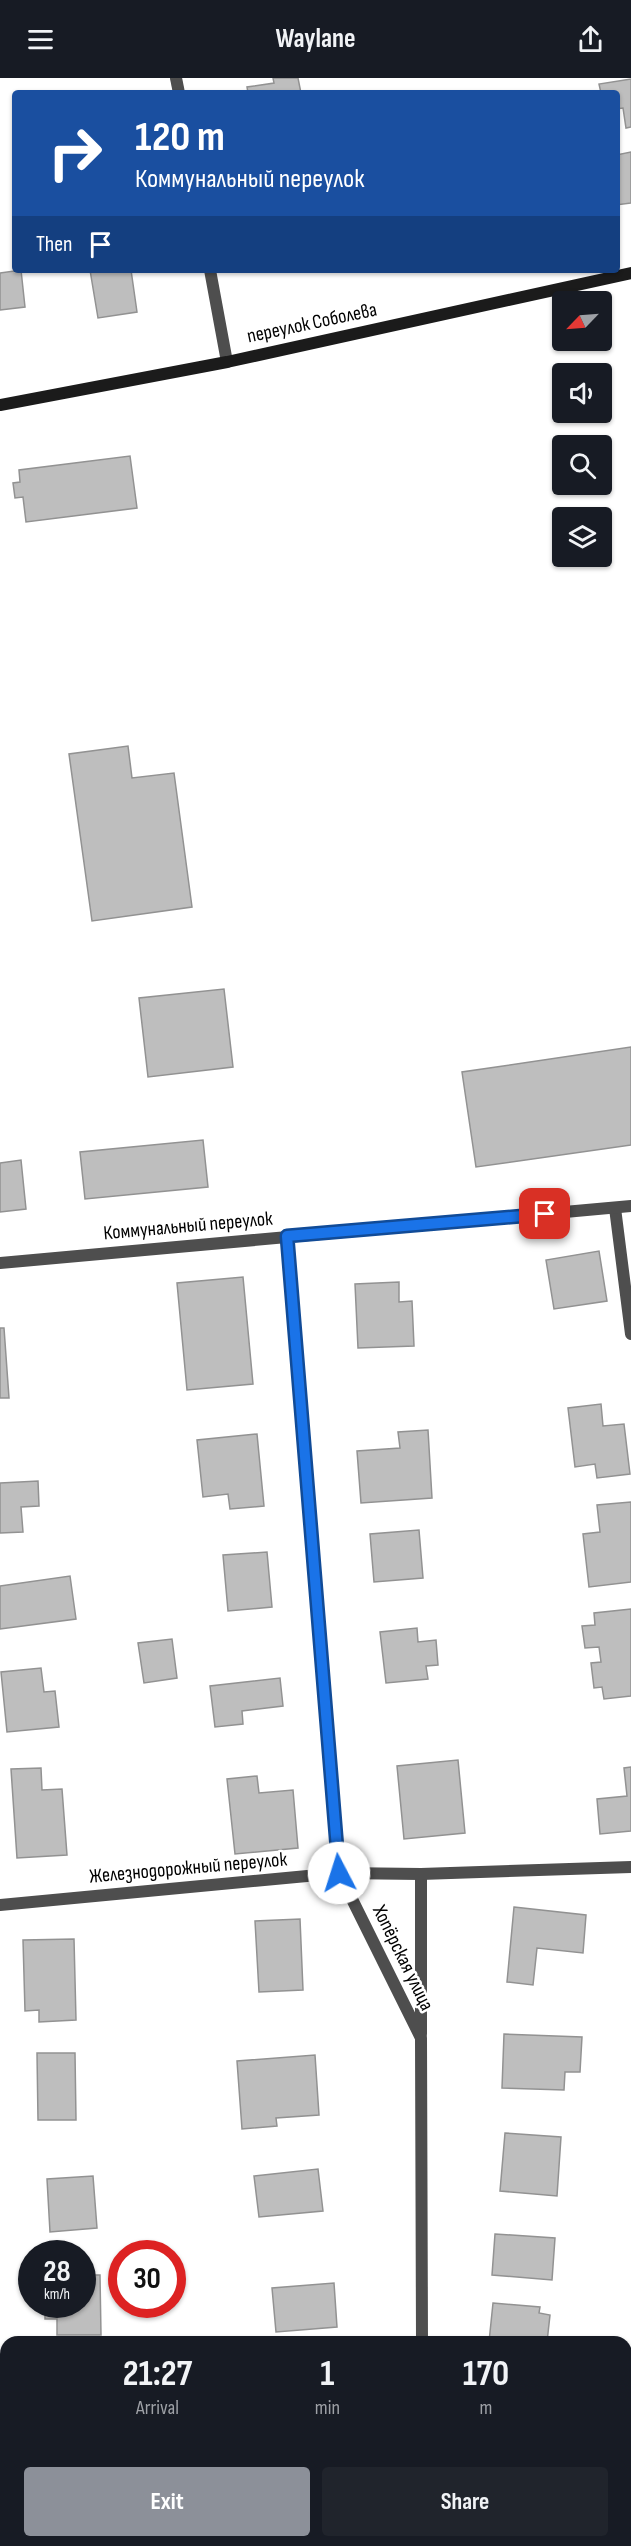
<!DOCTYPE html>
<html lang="en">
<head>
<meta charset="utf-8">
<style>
	body { margin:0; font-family:"Sofia Sans Condensed",sans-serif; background:#20242c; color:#f1f3f6; height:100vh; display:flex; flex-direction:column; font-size:22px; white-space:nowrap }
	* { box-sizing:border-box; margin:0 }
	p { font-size:20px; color:#9ea1a6 }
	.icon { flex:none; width:33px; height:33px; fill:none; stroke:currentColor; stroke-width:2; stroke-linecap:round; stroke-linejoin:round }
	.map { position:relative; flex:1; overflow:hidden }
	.panel { position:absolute; left:0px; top:2258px; width:632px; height:212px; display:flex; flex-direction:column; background:#171b24; border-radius:18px 18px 0 0; box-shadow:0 2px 4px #0004 }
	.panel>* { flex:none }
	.hud { position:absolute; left:12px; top:12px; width:608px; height:183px; border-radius:6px; box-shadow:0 2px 4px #0004; background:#1a4fa0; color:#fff; overflow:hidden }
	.needle { width:39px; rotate:245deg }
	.controls { position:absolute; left:552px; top:213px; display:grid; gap:12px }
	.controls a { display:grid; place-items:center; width:60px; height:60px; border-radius:6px; background:#171b24; box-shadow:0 2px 4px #0004; font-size:30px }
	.speed { position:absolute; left:18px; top:2162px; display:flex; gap:12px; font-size:30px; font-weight:700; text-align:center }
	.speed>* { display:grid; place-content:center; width:78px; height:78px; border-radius:50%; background:#171b24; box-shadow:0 2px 4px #0004; line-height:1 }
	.speed small { font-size:15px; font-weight:400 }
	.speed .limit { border:9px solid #d22; background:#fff; color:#111 }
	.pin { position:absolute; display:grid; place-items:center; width:51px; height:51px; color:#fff; margin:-26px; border-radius:12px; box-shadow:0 3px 9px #0006 }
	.me { position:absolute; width:66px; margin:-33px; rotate:355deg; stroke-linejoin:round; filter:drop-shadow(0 0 4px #0008) }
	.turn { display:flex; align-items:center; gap:21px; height:126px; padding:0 24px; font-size:27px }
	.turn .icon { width:78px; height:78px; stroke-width:2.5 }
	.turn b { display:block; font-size:42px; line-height:51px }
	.then { display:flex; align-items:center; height:57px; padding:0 24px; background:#0003; gap:12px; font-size:22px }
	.eta { display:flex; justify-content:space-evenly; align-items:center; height:102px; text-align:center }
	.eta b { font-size:36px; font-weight:700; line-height:42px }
	.action { display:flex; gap:12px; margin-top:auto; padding:12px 24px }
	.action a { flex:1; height:69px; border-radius:6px; background:#8c9099; color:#fff; font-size:24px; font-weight:700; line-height:69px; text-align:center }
	.action a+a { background:#20242c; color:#f1f3f6 }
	header { display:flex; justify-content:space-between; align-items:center; height:78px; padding:0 24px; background:#171b24; font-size:27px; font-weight:700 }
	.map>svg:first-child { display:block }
</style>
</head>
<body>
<header><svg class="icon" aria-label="menu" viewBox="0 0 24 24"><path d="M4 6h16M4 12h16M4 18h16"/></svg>Waylane<svg class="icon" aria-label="share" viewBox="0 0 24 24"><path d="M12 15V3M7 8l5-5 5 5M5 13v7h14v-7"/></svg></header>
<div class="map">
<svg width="631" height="2468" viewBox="0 0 631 2468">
	<rect width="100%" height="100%" fill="#fff"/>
	<g fill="#bebebe" stroke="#929292" stroke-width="1.5">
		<path d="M273,0H298L301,15H248L247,9L274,5Z"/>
		<path d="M631,1V49L626,50L623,30L616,31V15H601L599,6Z"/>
		<path d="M631,74V125L616,127V77Z"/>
		<path d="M21,192L25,229L0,232V195Z"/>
		<path d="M90,192H131L137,234L98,240Z"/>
		<path d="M130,378L137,430L26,444L23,419L15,420L13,405L20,404L19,392Z"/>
		<path d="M128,668L132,700L174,695L192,829L92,843L69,676Z"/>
		<path d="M224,911L233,989L148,999L139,920Z"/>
		<path d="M631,969V1067L476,1089L462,994Z"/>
		<path d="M203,1062L208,1109L85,1121L80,1074Z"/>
		<path d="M21,1082L26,1131L0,1134V1085Z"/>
		<path d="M599,1173L607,1223L554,1231L546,1182Z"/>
		<path d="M243,1199L253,1306L187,1312L177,1205Z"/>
		<path d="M399,1204V1224L412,1223L414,1268L358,1270L355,1206Z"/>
		<path d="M0,1250H4L9,1320H0Z"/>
		<path d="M601,1326L603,1348L624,1346L630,1396L597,1400L595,1386L575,1389L568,1330Z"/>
		<path d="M428,1352L432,1420L361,1425L357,1373L400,1370L398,1354Z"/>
		<path d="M257,1356L264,1428L230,1431L228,1416L203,1419L197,1362Z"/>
		<path d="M38,1403L39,1428L21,1429L23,1454L0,1455V1405Z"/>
		<path d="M631,1424V1504L589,1509L583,1456L600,1454L597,1427Z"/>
		<path d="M419,1452L423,1500L374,1504L370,1456Z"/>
		<path d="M267,1474L272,1529L228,1533L223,1477Z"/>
		<path d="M70,1498L76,1541L0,1551V1508Z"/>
		<path d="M631,1531V1618L604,1621L602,1609L594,1610L591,1585L601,1584L599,1569L585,1570L582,1548L595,1547L594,1535Z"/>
		<path d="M417,1550L418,1564L436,1562L438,1587L426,1588L428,1601L386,1605L380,1554Z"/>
		<path d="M172,1561L177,1600L144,1605L138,1565Z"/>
		<path d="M41,1590L44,1614L55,1613L59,1649L7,1654L1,1594Z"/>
		<path d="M280,1600L283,1628L242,1633L243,1646L215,1649L210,1608Z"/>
		<path d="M458,1682L465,1755L404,1761L397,1688Z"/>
		<path d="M631,1689V1753L600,1756L597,1721L627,1718L624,1690Z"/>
		<path d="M41,1690L42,1712L62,1711L67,1777L17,1780L11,1691Z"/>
		<path d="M257,1698L259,1715L293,1712L298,1770L235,1776L227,1701Z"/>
		<path d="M514,1829L586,1837L583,1875L537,1870L533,1907L507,1904Z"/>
		<path d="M300,1841L303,1912L259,1914L255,1843Z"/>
		<path d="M74,1861L76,1942L39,1944V1932L25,1933L23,1862Z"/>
		<path d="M504,1956L582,1959L580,1994H565L564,2012L502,2010Z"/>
		<path d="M37,1975H75L76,2042H38Z"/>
		<path d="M315,1977L319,2037L276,2040L277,2048L242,2051L237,1983Z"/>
		<path d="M505,2055L561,2059L557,2118L500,2113Z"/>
		<path d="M318,2091L323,2133L259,2139L254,2098Z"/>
		<path d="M93,2098L97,2150L50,2154L47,2101Z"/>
		<path d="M495,2156L555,2160L552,2202L492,2197Z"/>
		<path d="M82,2197H100L101,2257H57V2241H45V2226H82Z"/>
		<path d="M334,2205L337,2249L276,2254L272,2210Z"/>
		<path d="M493,2225L540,2229L539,2235L550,2237L547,2264H489Z"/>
	</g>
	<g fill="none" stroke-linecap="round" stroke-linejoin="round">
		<g stroke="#4e4e4e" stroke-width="12">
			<path d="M176,0L179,15"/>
			<path d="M210,192L227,284"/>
			<path d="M615,1130L631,1256"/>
			<path d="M287,1158L339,1795L421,1960L422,2264"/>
			<path d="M0,1185L631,1128"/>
			<path d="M421,1796V1956"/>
			<path d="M0,1827L339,1795L421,1796L631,1789"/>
			<path d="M423,2463V2468"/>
		</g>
		<path stroke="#1b1b1b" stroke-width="12" d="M0,327L227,284L631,195"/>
	</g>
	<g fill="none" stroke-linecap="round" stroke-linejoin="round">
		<g stroke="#114b97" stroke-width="15">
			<path id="route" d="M339,1795L287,1158L545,1136"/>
		</g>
		<use href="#route" stroke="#1a73e8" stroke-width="10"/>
	</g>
	<g text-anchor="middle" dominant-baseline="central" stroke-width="5" stroke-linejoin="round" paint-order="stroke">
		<g font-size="20" fill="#000" stroke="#fff">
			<text transform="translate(312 245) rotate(-12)">переулок Соболева</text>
			<text transform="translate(188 1148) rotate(-5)">Коммунальный переулок</text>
			<text transform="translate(188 1790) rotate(-5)">Железнодорожный переулок</text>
			<text transform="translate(403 1880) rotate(64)">Хопёрская улица</text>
		</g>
	</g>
</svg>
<div class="controls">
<a><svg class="needle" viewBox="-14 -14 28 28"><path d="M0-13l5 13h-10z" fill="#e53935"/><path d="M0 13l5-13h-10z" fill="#9ea1a6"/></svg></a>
<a><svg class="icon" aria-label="sound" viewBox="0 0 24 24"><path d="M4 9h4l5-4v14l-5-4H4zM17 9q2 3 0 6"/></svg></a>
<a><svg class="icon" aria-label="search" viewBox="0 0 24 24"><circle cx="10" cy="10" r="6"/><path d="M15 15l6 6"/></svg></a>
<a><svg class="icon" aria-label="layers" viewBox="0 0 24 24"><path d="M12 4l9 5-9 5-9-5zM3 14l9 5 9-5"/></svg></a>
</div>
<div class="speed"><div>28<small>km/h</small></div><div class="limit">30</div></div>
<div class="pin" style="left:545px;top:1136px;background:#d93025"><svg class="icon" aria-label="arrive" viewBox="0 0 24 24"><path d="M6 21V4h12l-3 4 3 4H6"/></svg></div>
<svg class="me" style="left:339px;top:1795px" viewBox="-20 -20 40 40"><circle r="19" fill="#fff"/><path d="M0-13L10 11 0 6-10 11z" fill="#1a73e8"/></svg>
<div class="hud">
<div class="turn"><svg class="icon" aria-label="right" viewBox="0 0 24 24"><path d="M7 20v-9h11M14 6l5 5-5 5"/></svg><div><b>120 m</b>Коммунальный переулок</div></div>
<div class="then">Then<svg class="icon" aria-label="arrive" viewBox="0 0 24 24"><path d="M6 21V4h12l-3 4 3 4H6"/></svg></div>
</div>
<section class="panel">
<div class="eta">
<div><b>21:27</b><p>Arrival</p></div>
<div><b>1</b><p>min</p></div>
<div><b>170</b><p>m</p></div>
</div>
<div class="action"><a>Exit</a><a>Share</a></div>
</section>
</div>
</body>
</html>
